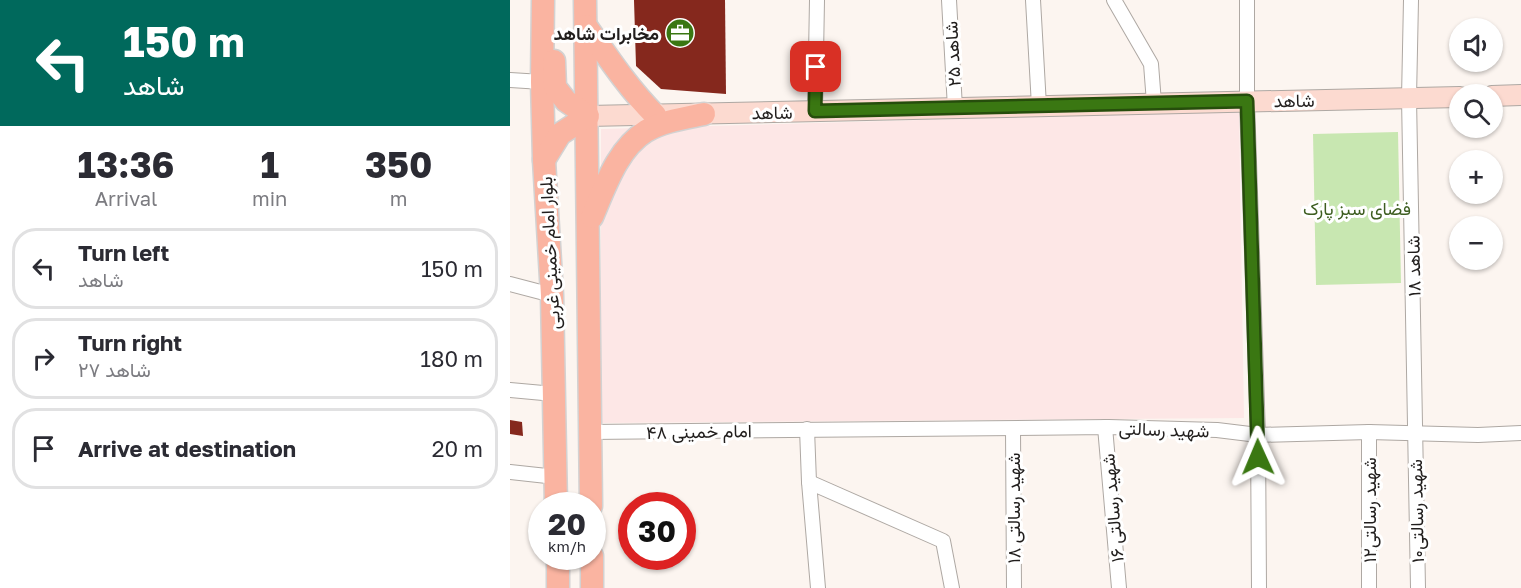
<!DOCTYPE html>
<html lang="en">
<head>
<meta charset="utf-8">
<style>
	body { margin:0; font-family:"Golos Text",Vazirmatn,sans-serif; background:#f7f7f7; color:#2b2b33; height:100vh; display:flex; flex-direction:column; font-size:22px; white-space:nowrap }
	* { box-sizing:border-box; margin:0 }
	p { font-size:20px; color:#7c7c81 }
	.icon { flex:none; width:33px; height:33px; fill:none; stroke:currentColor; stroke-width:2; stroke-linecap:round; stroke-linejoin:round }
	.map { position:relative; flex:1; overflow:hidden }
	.sheet { display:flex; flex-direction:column; background:#fff; width:510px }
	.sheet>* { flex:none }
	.hud { background:#00695c; color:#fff; overflow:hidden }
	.tools { position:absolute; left:939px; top:18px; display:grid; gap:12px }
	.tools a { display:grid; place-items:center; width:54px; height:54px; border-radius:50%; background:#fff; box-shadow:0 2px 4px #0004; font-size:30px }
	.speed { position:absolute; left:18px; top:492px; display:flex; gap:12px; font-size:30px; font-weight:700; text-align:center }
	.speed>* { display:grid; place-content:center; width:78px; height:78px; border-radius:50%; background:#fff; box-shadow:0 2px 4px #0004; line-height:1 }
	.speed small { font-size:15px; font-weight:400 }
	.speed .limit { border:9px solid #d22; background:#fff; color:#111 }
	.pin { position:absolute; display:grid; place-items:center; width:51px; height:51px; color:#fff; margin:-26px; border-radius:12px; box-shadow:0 3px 9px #0006 }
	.me { position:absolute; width:66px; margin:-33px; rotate:359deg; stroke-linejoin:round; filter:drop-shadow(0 0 4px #0008) }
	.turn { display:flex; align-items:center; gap:21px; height:126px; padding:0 24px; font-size:27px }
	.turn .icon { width:78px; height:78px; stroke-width:2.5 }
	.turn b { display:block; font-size:42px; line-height:51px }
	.eta { display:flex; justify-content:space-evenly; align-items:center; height:102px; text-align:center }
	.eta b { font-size:36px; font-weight:700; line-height:42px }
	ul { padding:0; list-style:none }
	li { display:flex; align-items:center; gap:18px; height:81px; margin:0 12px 9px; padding:0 12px; border:3px solid #e1e1e2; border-radius:24px }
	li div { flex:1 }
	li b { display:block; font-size:22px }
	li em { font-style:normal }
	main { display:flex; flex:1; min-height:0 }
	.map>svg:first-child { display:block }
</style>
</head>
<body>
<main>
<section class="sheet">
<div class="hud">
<div class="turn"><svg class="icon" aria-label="left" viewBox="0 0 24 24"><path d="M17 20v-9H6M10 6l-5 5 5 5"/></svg><div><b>150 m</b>شاهد</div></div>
</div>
<div class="eta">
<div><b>13:36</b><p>Arrival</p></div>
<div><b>1</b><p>min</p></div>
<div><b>350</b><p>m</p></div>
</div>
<ul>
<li><svg class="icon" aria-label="left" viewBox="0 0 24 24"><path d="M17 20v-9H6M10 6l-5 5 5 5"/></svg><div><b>Turn left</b><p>شاهد</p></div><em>150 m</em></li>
<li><svg class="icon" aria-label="right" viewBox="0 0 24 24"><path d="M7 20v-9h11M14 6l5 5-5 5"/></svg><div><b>Turn right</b><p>شاهد ۲۷</p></div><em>180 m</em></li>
<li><svg class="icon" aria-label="arrive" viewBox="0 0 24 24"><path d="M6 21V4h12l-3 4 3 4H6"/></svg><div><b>Arrive at destination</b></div><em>20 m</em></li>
</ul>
</section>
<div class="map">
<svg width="1011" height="588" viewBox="0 0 1011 588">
	<rect width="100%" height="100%" fill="#fcf5f0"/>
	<path fill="#fde7e6" d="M729,111L734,418L91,423V129Z"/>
	<path fill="#c8e7b1" d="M888,132L891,283L806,285L803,134Z"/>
	<g fill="#85281d">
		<path d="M124,0H215L216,94L151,89L126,66Z"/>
		<path d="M0,420L12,422L13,436L0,434Z"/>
	</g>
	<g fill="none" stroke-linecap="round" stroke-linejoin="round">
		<g stroke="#aea8a3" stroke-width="16">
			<g id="street">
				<path d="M439,0L445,108"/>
				<path d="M523,0L529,106"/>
				<path d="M604,0L641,64L644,103"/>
				<path d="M737,0V101L748,435L749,588"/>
				<path d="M901,0L899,98L908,588"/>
				<path d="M0,80L32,82"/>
				<path d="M305,111L307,0"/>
				<path d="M0,284L42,295"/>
				<path d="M0,390L44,394"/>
				<path d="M595,427L609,588"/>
				<path d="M297,429L299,482L308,588"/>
				<path d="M503,429L504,588"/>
				<path d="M80,432L599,427L707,430L748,435L859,432L968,435L1011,433"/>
				<path d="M859,432V588"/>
				<path d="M0,472L46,477"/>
				<path d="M299,482L433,541L442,588"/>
			</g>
		</g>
		<g stroke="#aea8a3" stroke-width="22">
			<g id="secondary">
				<path d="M982,96L1011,95"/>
				<path d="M78,116L950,97"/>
			</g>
		</g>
		<g stroke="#d3d2d2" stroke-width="25">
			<g id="primary">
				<path d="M33,0L32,82L34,160L42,295L46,506"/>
				<path d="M75,0L81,506"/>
				<path d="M76,26C97,56 118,88 145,115"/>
				<path d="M34,160L50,134L78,116L56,101L45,87L44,61"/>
				<path d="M82,217C95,187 107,149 136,131C153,121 175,118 194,114"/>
				<path d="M48,556V588"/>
				<path d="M82,556V588"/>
			</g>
		</g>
		<use href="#street" stroke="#fff" stroke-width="14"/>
		<use href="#secondary" stroke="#fcdad0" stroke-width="20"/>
		<use href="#primary" stroke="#fab4a1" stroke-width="22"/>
	</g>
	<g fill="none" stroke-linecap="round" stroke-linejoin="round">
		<g stroke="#264d0c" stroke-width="15">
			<path id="route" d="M306,67L305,111L737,101L748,457"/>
		</g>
		<use href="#route" stroke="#3a7712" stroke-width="10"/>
	</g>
	<defs>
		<g id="office-disc" transform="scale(1.5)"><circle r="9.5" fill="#3a7712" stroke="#fff"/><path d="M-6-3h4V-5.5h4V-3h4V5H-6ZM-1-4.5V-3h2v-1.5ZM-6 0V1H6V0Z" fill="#fff"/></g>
	</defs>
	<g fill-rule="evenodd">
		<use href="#office-disc" x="170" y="33"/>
	</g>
	<g text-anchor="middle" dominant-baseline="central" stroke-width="6" stroke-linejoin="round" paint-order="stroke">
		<g font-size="18" font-weight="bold" fill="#211e1d" stroke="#fff" text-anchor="end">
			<text x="149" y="33">مخابرات شاهد</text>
		</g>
		<g font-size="18" fill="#211e1d" stroke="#fff">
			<text transform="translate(442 54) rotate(-93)">شاهد ۲۵</text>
			<text transform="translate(784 100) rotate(-1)">شاهد</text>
			<text transform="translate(262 112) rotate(-1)">شاهد</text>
			<text transform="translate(39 253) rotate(-93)">بلوار امام خمینی غربی</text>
			<text transform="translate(903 266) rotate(-91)">شاهد ۱۸</text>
			<text transform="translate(654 429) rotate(2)">شهید رسالتی</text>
			<text transform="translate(189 431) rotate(-1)">امام خمینی ۴۸</text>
			<text transform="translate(503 508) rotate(-90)">شهید رسالتی ۱۸</text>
			<text transform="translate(602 508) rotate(-95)">شهید رسالتی ۱۶</text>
			<text transform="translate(859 510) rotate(-90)">شهید رسالتی۱۲</text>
			<text transform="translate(906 511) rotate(-91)">شهید رسالتی۱۰</text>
		</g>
		<g font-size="18" fill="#3e5e21" stroke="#fff">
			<text x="847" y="208">فضای سبز پارک</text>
		</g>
	</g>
</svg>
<div class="tools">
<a><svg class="icon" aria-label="sound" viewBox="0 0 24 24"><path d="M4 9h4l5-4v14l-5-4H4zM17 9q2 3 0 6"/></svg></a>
<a><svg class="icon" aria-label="search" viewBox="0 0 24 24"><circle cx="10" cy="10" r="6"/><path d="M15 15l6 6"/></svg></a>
<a>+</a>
<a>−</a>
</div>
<div class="speed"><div>20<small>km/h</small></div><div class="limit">30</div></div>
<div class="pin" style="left:306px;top:67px;background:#d93025"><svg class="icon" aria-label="arrive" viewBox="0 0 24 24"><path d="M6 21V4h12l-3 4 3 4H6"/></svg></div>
<svg class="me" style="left:748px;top:457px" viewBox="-20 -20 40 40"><path d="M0-17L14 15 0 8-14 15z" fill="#3a7712" stroke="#fff" stroke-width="4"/></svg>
</div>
</main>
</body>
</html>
